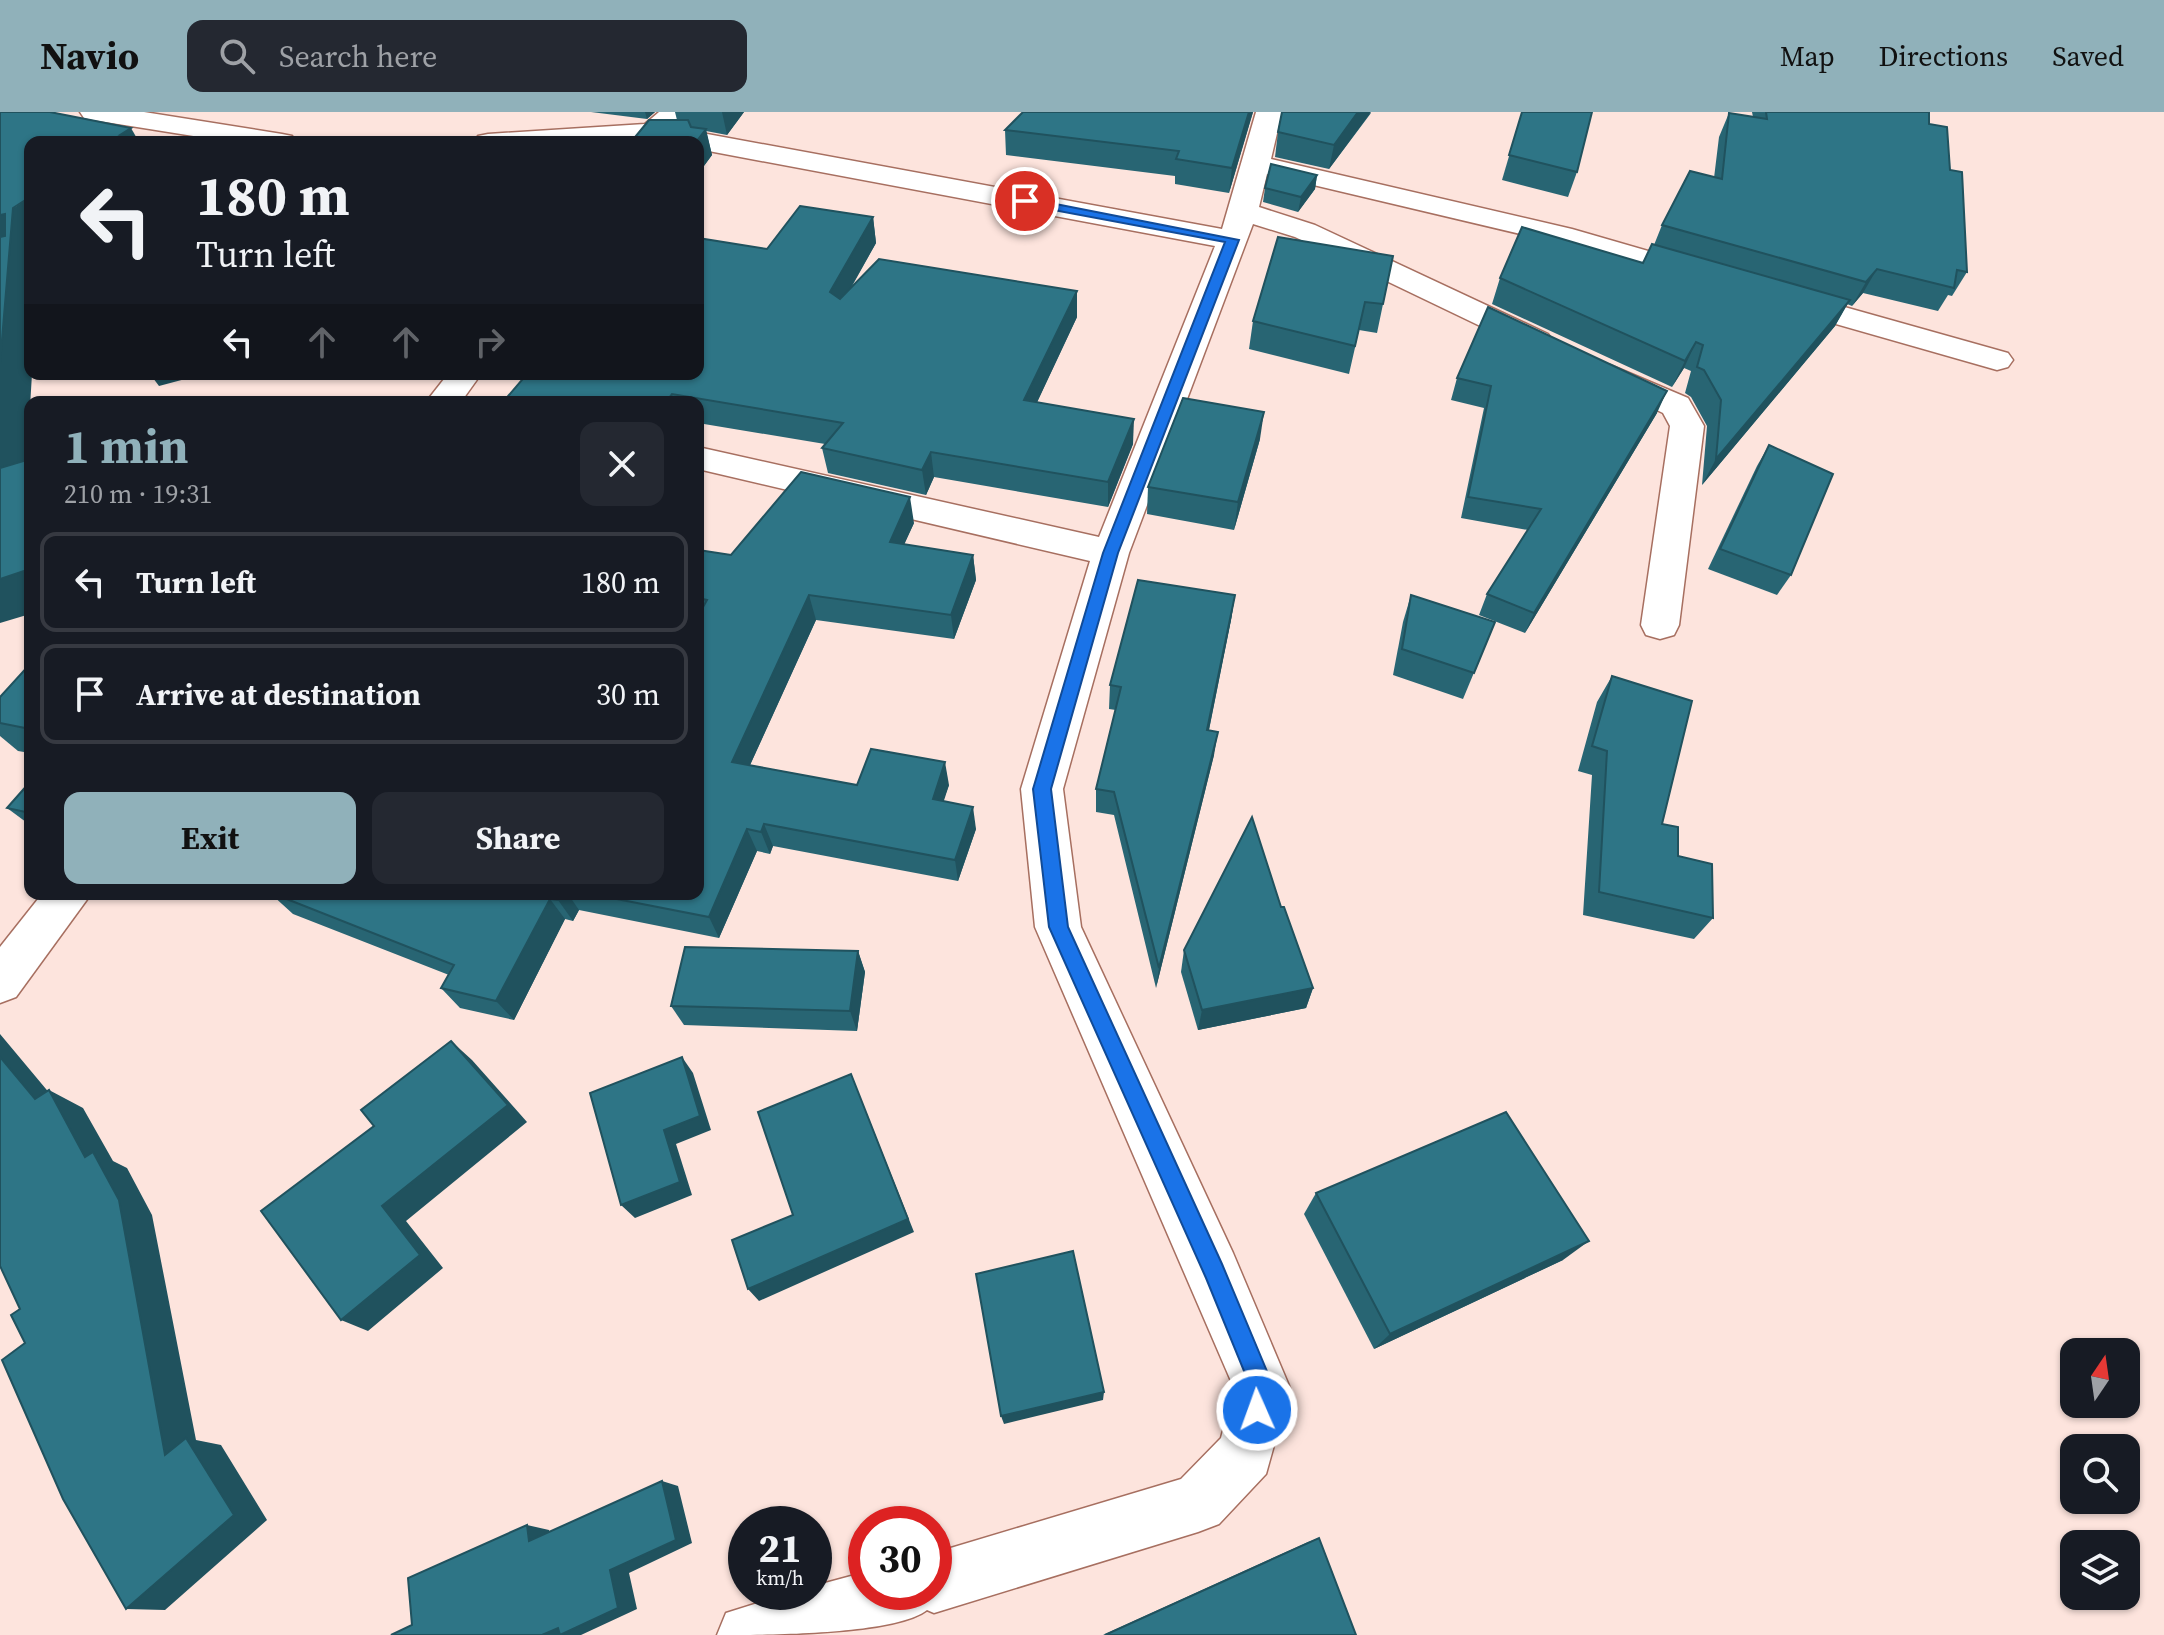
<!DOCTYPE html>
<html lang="en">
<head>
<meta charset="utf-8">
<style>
	body { margin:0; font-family:"Source Serif 4",serif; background:#242831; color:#f1f3f6; height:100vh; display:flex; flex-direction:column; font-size:30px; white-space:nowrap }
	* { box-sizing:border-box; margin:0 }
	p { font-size:26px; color:#9ea1a6 }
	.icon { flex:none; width:44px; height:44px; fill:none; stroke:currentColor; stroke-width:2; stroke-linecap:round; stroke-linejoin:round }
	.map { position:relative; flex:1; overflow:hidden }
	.sheet { position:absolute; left:24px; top:284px; width:680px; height:504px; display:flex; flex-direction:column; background:#171b24; border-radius:16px; box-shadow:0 2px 6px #0004 }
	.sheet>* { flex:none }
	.top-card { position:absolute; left:24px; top:24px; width:680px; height:244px; border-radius:16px; box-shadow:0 2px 6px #0004; background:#171b24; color:#f1f3f6; overflow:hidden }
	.needle { width:52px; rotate:13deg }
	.buttons { position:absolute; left:2060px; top:1226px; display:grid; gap:16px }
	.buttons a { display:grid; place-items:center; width:80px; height:80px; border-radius:16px; background:#171b24; box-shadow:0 2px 6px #0004; font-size:40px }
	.speed { position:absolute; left:728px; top:1394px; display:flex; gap:16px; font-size:40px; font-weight:700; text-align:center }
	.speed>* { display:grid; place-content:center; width:104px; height:104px; border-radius:50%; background:#171b24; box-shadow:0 2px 6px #0004; line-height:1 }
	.speed small { font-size:20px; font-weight:400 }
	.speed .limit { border:12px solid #d22; background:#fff; color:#111 }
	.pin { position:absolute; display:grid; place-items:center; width:68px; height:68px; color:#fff; margin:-34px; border:4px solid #fff; border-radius:50%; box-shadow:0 2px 8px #0007 }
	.me { position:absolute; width:88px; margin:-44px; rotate:358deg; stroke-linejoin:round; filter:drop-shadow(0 0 6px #0008) }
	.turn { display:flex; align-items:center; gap:28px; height:168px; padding:0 40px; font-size:36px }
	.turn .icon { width:104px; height:104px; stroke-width:2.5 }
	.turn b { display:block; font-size:56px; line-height:68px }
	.lanes { display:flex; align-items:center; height:76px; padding:0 40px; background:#0003; justify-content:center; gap:40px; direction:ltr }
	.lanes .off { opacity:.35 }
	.round { display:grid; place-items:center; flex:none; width:84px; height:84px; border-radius:16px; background:#242831 }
	.summary { display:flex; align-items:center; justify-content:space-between; height:136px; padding:0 40px }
	h1 { font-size:48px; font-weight:700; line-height:60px; color:#90b1ba }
	.cta { display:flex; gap:16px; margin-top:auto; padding:16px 40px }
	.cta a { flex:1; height:92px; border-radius:16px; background:#90b1ba; color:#111; font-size:32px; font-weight:700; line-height:92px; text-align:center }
	.cta a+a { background:#242831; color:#f1f3f6 }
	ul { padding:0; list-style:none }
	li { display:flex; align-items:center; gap:24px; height:100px; margin:0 16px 12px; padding:0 24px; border:4px solid #363941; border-radius:16px }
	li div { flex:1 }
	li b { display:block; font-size:30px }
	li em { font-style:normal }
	header { display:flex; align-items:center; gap:48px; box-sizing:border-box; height:112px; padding:0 40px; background:#90b1ba; color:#111 }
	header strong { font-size:38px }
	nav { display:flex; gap:44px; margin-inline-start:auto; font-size:28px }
	.search { width:560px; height:72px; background:#242831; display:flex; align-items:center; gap:20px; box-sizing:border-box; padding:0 28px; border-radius:16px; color:#9ea1a6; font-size:30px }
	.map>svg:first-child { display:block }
</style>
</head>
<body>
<header>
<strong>Navio</strong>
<div class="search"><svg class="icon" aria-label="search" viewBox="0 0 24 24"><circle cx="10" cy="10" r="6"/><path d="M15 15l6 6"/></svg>Search here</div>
<nav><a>Map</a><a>Directions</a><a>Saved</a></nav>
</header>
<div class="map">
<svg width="2164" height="1523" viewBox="0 0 2164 1523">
	<rect width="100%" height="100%" fill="#fde4dd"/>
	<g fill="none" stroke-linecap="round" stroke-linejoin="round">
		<g stroke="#a76f60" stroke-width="3">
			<g id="minor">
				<path d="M1256,0H1282L1271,47L1572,117L1714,158L1718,164L1714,170L1703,173L1554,130L1267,62L1259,95L1315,113L1548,222L1553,229L1548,236L1537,239L1526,236L1295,125L1253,112L1129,441L1063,677L1081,815L1233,1141L1290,1276L1266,1362L1219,1412L1198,1420L934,1501L927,1498C895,1523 764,1523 717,1523L726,1501L793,1480H814V1474L866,1460V1480H934V1441L1181,1367L1221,1326L1234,1276L1035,815L1021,677L1090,449L698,357V335L1099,425L1215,134L698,37V30H631L643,14L653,12L1222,117Z"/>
				<path d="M1784,178L2008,241L2013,248L2008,255L1997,258L1773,194L1769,187L1773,180Z"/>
				<path d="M1610,253L1688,286L1704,314L1679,513L1674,523L1660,527L1646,523L1641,513L1670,314L1663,301L1598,270L1594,263L1598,256Z"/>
				<path d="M448,262H481L461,290H426Z"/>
				<path d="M42,782H91L16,885L0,891V835Z"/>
			</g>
		</g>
		<g stroke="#a76f60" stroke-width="3">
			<g id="tertiary">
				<path d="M80,0H144L282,22L292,24L296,30H231L93,8L84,6Z"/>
				<path d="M659,0H687L663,26L653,28L474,30L478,24L488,22L645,12Z"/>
			</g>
		</g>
		<use href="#minor" fill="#fff" fill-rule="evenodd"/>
		<use href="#tertiary" fill="#fff" fill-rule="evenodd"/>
	</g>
	<g fill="#286573">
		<path d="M591,0H655L647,7Z"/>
		<path d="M675,0H744L727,23L706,19L712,43L698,62V30L677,8Z"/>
		<path d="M1253,0L1229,81L1175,72V64L1006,43L1005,18Z"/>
		<path d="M1522,0L1577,60L1568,85L1502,68Z"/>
		<path d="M1752,0H1929V12L1950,58L1967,160L1952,184L1948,183L1938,199L1863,181L1852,194L1847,192L1835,214L1702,373L1707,314L1691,285L1685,281L1691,259L1684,256L1672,275L1492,192L1500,166L1643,151L1654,133L1662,113L1714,66L1719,25L1729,1L1753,5Z"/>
		<path d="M1371,1L1329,57L1275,45L1278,20Z"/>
		<path d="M1317,63L1315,77L1298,100L1263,90L1265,76Z"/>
		<path d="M873,105L876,131L851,176L1077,179V205L1037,290L1133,332L1108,395L934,365L926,383L828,361L822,336L825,332L698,311V290H503L767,137Z"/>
		<path d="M1393,144L1377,221L1359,218L1349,262L1249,237L1253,209Z"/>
		<path d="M1457,266L1657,301L1525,521L1479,503L1487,482L1528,418L1461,406L1484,296L1451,288Z"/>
		<path d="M1260,327L1234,418L1147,402L1148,375Z"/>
		<path d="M1769,333L1791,463L1777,483L1708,457L1757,354Z"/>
		<path d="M914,411L904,432L973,443L976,468L954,527L816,508L750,653L857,673H949L943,689L976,717L958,769L773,734L770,742L757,739L719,826L579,798L573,809L565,807L514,908L460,896L441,876L449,863L293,802L271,782H698V438L731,443Z"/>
		<path d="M1235,483L1231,508L1209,618L1214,643L1156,876L1114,703L1096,700V677L1116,598L1109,597L1110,573Z"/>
		<path d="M1411,483L1495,510L1463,587L1393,563L1403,510Z"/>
		<path d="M30,552V641L18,639L0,624V585Z"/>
		<path d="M1612,564L1662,712L1678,744L1713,806L1694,827L1583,803L1592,663L1578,659L1597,590Z"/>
		<path d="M30,670V713L7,696Z"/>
		<path d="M1281,795L1313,876L1306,896L1198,918L1181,860L1184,838Z"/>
		<path d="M858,839L865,860L857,919L684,913L671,894Z"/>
		<path d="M1316,1081L1563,1148L1374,1237L1304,1102Z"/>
		<path d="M1319,1426L1356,1523H1103L1308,1430Z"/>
	</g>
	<g fill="#20525e">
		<path d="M645,0H655L647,7Z"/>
		<path d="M722,0H744L727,23Z"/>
		<path d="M1249,0H1253L1229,81L1232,56Z"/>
		<path d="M1358,0H1371L1329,57L1334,33Z"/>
		<path d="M131,16L139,30L120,23Z"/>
		<path d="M706,17L712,43L698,62V30H696Z"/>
		<path d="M1317,63L1315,77L1298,100L1301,85Z"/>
		<path d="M698,81L703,98L698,105Z"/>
		<path d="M30,85V262H32L24,393L0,368V103L5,102Z"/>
		<path d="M873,105L876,131L834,205L830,180Z"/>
		<path d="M1877,157L1863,181L1852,194L1866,170Z"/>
		<path d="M1077,179V205L1026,314L1024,288Z"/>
		<path d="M1850,188L1835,214L1702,373L1716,347Z"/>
		<path d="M1696,230L1684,256L1672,275L1685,249Z"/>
		<path d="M150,262H204L159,274Z"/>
		<path d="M1667,279L1657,301L1525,521L1534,501Z"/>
		<path d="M672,282L674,290H666Z"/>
		<path d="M1264,300L1260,327L1234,418L1238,390Z"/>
		<path d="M1134,307L1133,332L1108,395V370Z"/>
		<path d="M931,340L934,365L926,383L922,358Z"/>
		<path d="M910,385L914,411L894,455L890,430Z"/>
		<path d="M973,443L976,468L954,527L951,503Z"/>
		<path d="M30,457V502L0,511V467Z"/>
		<path d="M809,483L816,508L741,673L732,650Z"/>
		<path d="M1235,483L1231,508L1204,642L1207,618Z"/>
		<path d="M1218,620L1214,643L1156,876L1159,856Z"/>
		<path d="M945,650L949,673L937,710L933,687Z"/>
		<path d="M973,695L976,717L958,769L955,748Z"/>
		<path d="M764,712L773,734L770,742L761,720Z"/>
		<path d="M747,717L757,739L719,826L709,805Z"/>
		<path d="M562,782H568L579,798L573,809L558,788Z"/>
		<path d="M550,787L565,807L514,908L496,889Z"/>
		<path d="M858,839L865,860L857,919L850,899Z"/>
		<path d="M1313,876L1306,896L1198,918L1202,898Z"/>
		<path d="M0,922L51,983L49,978L83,996L113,1049L127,1056L152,1103L196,1328L221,1333L267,1408L165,1498L126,1497L165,1343L35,987L0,945Z"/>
		<path d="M451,929L472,948L527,1010L406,1109L443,1156L368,1219L341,1208L382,1094Z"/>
		<path d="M682,945L693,961L711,1018L676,1032L692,1083L635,1106L621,1093L664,1018Z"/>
		<path d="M851,962L914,1120L759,1189L748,1177L908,1107Z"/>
		<path d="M1589,1129L1563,1148L1374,1237L1390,1222Z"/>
		<path d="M1104,1280L1103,1288L1004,1312L1001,1304Z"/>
		<path d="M662,1369L678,1374L692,1431L629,1461L637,1497L581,1523H542L558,1516L610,1458Z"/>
		<path d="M527,1413L549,1418L551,1432L529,1429Z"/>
	</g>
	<g fill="#2e7586" stroke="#20525e" stroke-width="2">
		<path d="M0,0H50L131,16L120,23L153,30H30V85L13,96L0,252V125L5,124V102L0,103Z"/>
		<path d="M1023,0H1249L1232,56L1176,47L1179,39L1005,18Z"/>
		<path d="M1282,0H1358L1334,33L1278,20Z"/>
		<path d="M1522,0H1592L1577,60L1509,43Z"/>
		<path d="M1766,0H1929V12L1947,15L1950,58L1962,60L1967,160L1957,158L1954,176L1877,157L1866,170L1662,113L1690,59L1722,67L1729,1L1767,7Z"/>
		<path d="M649,8H688L691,15L706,17L696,30H631Z"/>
		<path d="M1271,52L1317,63L1301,85L1265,76Z"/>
		<path d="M800,94L873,105L830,180L840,187L879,147L1077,179L1024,288L1134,307L1108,370L931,340L922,358L822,336L843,311L672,282L666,290H503L527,262H698V126L767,137Z"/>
		<path d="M1522,115L1643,151L1652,132L1850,188L1716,347L1721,288L1704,258L1697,255L1703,233L1696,230L1685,249L1500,166Z"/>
		<path d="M1278,125L1393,144L1383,192L1365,190L1355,234L1253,209Z"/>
		<path d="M1488,195L1667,279L1534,501L1487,482L1541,397L1468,385L1491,274L1457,266Z"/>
		<path d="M1183,286L1264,300L1238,390L1148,375Z"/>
		<path d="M1769,333L1833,362L1791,463L1720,437Z"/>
		<path d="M30,347V457L0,467V356Z"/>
		<path d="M801,360L910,385L890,430L973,443L951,503L809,483L732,650L857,673L871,637L945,650L933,687L973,695L955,748L764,712L761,720L747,717L709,805L591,782H698V504L707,488L698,486V438L731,443Z"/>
		<path d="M1138,468L1235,483L1207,618L1218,620L1159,856L1114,680L1096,677L1121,575L1110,573Z"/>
		<path d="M1411,483L1495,510L1474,561L1402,537Z"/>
		<path d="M30,552V617L0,611V585Z"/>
		<path d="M1612,564L1692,589L1662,712L1678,715V744L1712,752L1713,806L1599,780L1607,639L1592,634Z"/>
		<path d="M30,670V701L7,696Z"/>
		<path d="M1252,705L1281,795H1284L1313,876L1202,898L1184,838Z"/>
		<path d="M274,782H562L558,788L550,787L496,889L441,876L454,853Z"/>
		<path d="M685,835L858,839L850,899L671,894Z"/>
		<path d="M451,929L508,993L382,1094L420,1143L341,1208L261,1099L374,1014L361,998Z"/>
		<path d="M0,945L35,987L49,978L85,1045L93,1040L119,1088L165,1343L186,1326L234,1403L126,1497L63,1387L2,1248L25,1231L11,1203L20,1197L0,1154Z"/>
		<path d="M682,945L700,1004L664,1018L680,1070L621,1093L590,981Z"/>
		<path d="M851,962L908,1107L748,1177L732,1128L793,1103L758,1000Z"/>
		<path d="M1506,1000L1589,1129L1390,1222L1316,1081Z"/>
		<path d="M1073,1139L1104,1280L1001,1304L976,1162Z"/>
		<path d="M662,1369L676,1428L610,1458L618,1496L560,1523L558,1516L542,1523H391L412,1513L408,1466L527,1413L529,1429Z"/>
		<path d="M1319,1426L1356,1523H1105Z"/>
	</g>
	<path fill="#1a73e8" stroke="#114b97" stroke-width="2" d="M1025,86L1239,128L1118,441L1051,677L1068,815L1222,1152L1274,1276L1265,1306L1257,1309L1249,1306L1245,1298L1251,1276L1206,1166L1049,815L1033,677L1103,441L1225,130L1021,92V87Z"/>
</svg>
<div class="buttons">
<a><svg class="needle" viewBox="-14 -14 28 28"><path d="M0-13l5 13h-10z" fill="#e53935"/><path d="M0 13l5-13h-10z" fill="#9ea1a6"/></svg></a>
<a><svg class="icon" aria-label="search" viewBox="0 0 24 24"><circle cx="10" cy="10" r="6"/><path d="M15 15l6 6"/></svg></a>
<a><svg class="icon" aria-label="layers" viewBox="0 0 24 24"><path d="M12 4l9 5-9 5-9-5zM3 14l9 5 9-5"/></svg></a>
</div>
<div class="speed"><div>21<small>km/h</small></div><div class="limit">30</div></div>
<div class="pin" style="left:1025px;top:89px;background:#d93025"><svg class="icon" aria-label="arrive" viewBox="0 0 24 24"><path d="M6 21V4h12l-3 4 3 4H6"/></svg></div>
<svg class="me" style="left:1257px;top:1298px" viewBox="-20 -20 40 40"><circle r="17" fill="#1a73e8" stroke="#fff" stroke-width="3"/><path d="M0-11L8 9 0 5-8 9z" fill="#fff"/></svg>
<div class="top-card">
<div class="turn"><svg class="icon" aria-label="left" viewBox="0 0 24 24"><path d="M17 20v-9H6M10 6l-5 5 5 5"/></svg><div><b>180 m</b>Turn left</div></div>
<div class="lanes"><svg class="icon" aria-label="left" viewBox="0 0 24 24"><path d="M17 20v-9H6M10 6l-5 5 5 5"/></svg><svg class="icon off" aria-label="ahead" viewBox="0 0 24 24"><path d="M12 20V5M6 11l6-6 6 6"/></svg><svg class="icon off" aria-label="ahead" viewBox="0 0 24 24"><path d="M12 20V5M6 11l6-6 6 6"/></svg><svg class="icon off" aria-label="right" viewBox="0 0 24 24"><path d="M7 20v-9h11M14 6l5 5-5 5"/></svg></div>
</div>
<section class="sheet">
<div class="summary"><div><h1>1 min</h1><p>210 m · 19:31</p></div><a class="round"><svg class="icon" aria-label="close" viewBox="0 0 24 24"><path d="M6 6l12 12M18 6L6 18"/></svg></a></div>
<ul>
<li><svg class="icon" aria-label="left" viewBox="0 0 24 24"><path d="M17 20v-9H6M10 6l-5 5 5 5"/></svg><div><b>Turn left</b></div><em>180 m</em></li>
<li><svg class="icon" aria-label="arrive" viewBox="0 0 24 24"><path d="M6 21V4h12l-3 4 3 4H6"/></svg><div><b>Arrive at destination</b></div><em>30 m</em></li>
</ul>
<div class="cta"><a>Exit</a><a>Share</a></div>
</section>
</div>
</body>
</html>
